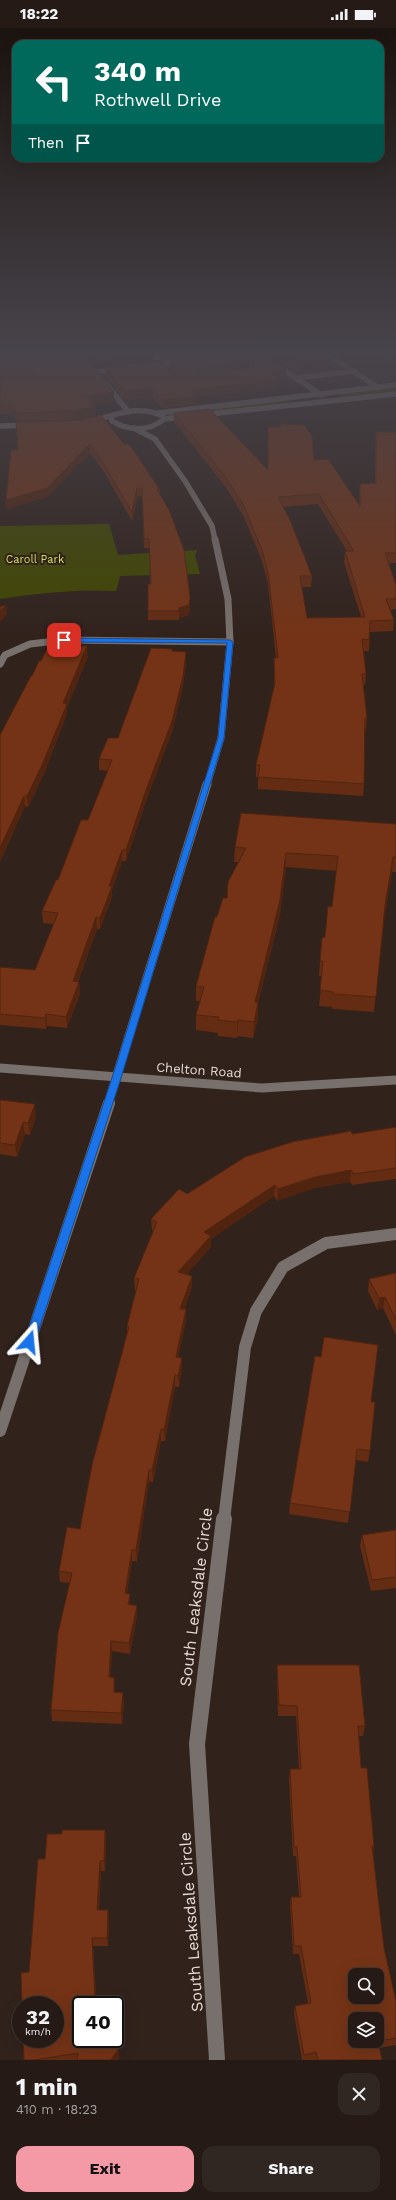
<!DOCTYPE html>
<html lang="en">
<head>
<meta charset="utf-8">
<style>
	body { margin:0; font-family:"Work Sans",sans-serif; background:#312722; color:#f1f3f6; height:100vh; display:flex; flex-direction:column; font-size:15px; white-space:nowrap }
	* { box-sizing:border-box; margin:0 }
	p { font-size:13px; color:#a3a1a0 }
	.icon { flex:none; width:22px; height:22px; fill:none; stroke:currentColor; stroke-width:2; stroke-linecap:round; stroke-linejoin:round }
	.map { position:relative; height:2032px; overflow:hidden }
	.sheet { display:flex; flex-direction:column; background:#251a15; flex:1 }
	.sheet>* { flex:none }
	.banner { position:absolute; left:12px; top:12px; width:372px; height:122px; border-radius:12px; box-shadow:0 4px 16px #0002,0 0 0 1px #423834; background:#00695c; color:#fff; overflow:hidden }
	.buttons { position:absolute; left:348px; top:1940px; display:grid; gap:8px }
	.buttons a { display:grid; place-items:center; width:36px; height:36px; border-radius:8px; background:#251a15; box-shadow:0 4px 16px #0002,0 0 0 1px #423834; font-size:20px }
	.speed { position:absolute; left:12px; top:1968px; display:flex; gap:8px; font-size:20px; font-weight:700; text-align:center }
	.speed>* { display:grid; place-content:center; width:52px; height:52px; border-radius:50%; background:#251a15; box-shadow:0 4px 16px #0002,0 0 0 1px #423834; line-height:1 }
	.speed small { font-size:10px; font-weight:400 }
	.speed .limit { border:2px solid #111; border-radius:6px; background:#fff; color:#111 }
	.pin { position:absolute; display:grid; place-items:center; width:34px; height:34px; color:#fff; margin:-17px; border-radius:8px; box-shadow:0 2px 6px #0006 }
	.me { position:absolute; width:44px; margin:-22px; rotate:18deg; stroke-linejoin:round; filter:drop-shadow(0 0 3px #0008) }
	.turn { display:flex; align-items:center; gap:14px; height:84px; padding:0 16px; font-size:18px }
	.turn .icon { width:52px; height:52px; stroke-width:2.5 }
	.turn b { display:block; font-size:28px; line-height:34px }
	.then { display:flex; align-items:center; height:38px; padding:0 16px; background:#0003; gap:8px; font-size:15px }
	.round { display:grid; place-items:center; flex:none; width:42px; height:42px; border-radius:12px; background:#312722 }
	.head { display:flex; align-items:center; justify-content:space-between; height:68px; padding:0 16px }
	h1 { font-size:24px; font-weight:700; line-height:30px }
	.cta { display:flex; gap:8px; margin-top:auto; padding:8px 16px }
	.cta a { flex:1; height:46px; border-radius:12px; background:#f49aa7; color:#111; font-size:16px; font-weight:700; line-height:46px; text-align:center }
	.cta a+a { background:#312722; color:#f1f3f6 }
	.status { display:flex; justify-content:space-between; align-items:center; height:28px; padding:0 20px; background:#251a15; direction:ltr }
	.status svg { height:11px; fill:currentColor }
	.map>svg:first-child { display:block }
</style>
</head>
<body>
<div class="status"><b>18:22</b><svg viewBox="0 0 49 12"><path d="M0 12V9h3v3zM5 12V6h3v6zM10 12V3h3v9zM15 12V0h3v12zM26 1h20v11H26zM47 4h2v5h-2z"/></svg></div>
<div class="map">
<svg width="396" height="2032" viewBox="0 0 396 2032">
	<rect width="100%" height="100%" fill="#31221c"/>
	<path fill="#3f2920" d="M236,323H378L396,334V347L293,359Z"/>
	<g fill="#414700">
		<path d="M396,360V363L344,368L339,367Z"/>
		<path d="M288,372L291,374L169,389V386Z"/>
		<path d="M109,496L118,527L197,522L195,527L200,546L120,548L116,563C77,561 39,565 0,571V498Z"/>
	</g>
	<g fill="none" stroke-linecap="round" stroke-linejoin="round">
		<g stroke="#78706c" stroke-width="5.5">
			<path d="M152,323L164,340"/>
			<path d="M323,323L377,359"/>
			<path d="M275,336L296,350"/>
			<path d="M150,337L183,333"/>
			<path d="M98,344L118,341"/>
			<path d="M106,356L127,382"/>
			<path d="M321,367L296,350L354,343"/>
			<path d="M158,385L396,357"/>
			<path d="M164,391L396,366"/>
			<path d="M92,393C117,387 138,376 163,388L164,391C149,404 128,403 112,393L111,389"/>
			<path d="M0,398L28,397"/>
			<path d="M134,400L155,411L185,453L212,498L215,512"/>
		</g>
		<g stroke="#78706c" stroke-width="7">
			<path d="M0,636L5,627L30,616L64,612L230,614"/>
			<path d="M207,757L221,710L230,614L228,571L215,511"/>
		</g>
		<g stroke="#78706c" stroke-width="9">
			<path d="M0,1040L262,1060L396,1052"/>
			<path d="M108,1076L207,756"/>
		</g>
		<g stroke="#78706c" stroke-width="12">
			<path d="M0,1403L109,1075"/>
			<path d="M224,1492L245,1319L256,1283L283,1239L326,1215L396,1206"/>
		</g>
		<path stroke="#78706c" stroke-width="16" d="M217,2032L197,1716L224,1491"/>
	</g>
	<g fill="#642c13" fill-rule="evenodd">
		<path d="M0,323L114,364V373L93,376L96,388L73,392L16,393L15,387L0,386Z"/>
		<path d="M86,323H153L154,332L99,340Z"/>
		<path d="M157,323H260L286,340V348L277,350L279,352L278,360L197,369V376L162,380L153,370L124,372L105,347V339L172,347L197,349L230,344L197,349L176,347L170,339V331L230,323L164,331Z"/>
		<path d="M266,323H317L330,331L329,342L297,346L266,325Z"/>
		<path d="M174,385L268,442V399L314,432L359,477L360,456L375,455V413L376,404H396V535H389L396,557V581L390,582L394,592L393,603L370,604L369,623H364L366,646L365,657H363L367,690L366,702L364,701V756L363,768L258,761V749H256V737L274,657V630H276L268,555L262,533L244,489L225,458L174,394ZM318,476L347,523H345L344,534L361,589L307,590L302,559H311L312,548L283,479Z"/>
		<path d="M80,392L160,462V467L190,579L189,587L179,590V592H148V556H150L149,520H144L143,469L138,468L132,493L104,444L90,425L47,469L6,481L18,422Z"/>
		<path d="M172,623L186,634L183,658L172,704L146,773L126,833H122L112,862V869L100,901H97L78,954H79L80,966L67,1000L47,998L46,1001L0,997V939L35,942L54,896L43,895L42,883L88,792L108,743L99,742V731L118,710Z"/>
		<path d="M88,628L67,679V686L43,748L28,779L25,778L0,834L32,648Z"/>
		<path d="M396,796V844H392L384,893L374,984L333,981L332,979L319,978L322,948H319L320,933L332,879L337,843L286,839L280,887L258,975V990L253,1010L237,1008V1010L218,1008V1005L196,1002V987L200,973H196V958L217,889L227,870L239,834H234L235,819Z"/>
		<path d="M0,1072L36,1088L30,1107L25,1106L17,1129L0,1126Z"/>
		<path d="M396,1099V1151L352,1157L350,1154L314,1160L277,1173L274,1168L211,1211V1219L187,1246L192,1259L184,1281H186V1293L178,1329L182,1341L179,1359H175L165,1413H161L153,1454L149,1453L137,1533H132L127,1566H130V1577L137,1578V1588L130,1626L112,1623L110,1649L114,1650L115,1664L124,1675L122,1696L52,1693L51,1682L69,1555L60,1554L59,1543L80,1501L127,1305V1298L136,1262H135L134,1250L153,1203L152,1202L151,1191L187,1166L352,1106Z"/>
		<path d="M396,1245V1307L383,1280L377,1282L368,1263L369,1251Z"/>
		<path d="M371,1374L370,1423L368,1434L355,1432L348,1495L289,1486L290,1475Z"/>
		<path d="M396,1502V1560L371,1563L360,1518L362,1507Z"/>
		<path d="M277,1637L365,1698L363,1708H359L361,1740L374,1818L373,1824L384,1920L396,1973V2017L379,2020L382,2032H302L294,1986L295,1978L308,1975L299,1926H293L290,1878L291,1869H299L296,1828H293L289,1751L290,1741H299L296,1688H278L277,1648Z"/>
		<path d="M105,1802L106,1811L105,1843H101L99,1882L109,1891L108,1918H93L96,1972L114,1970L119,2030L117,2032H24L29,1944L45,1831L62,1806Z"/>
	</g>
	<g fill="#51240f">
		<path d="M164,323H231L164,331Z"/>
		<path d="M154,325V332L99,340V332Z"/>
		<path d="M330,331L329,342L297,346V335Z"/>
		<path d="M250,333V341L197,349V341Z"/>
		<path d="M286,340V348L270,351V343Z"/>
		<path d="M279,352L278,360L197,369V376L162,380V372L192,362Z"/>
		<path d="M153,361V370L124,372V363Z"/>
		<path d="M114,364V373L88,377L87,368Z"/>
		<path d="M95,379L96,388L73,392L72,383Z"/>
		<path d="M90,416V425L47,469L6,481V472Z"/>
		<path d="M137,460L138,468L132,493V484Z"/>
		<path d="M190,569V579L189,587L179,590V580Z"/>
		<path d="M6,577L7,587L0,594V583Z"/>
		<path d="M87,618L88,628L67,679V686L43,748L28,779L27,768L63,675Z"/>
		<path d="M186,624V634L183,658L172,704L146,773L126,833V822Z"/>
		<path d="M24,768L25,778L0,834V820Z"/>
		<path d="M122,822V833L112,862V869L100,901V890L109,858Z"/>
		<path d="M286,825V839L280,887L254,990L255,974Z"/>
		<path d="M393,829L392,844L384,893L374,984L385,877Z"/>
		<path d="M96,889L97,901L74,965L73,953Z"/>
		<path d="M79,954L80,966L67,1000L66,989Z"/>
		<path d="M258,975V990L253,1010L254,994Z"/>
		<path d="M46,986L47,998L46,1001L45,990Z"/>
		<path d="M238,992L237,1008V1010V994Z"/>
		<path d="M35,1076L36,1088L30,1107L28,1095Z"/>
		<path d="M23,1094L25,1106L17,1129L15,1117Z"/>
		<path d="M351,1142L350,1154L314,1160L277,1173L278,1161L315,1149Z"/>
		<path d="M275,1157L274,1168L211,1211V1219L178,1256V1244L204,1204Z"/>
		<path d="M192,1248V1259L181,1292L180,1281Z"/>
		<path d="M385,1269L383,1280L377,1282L379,1270Z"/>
		<path d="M186,1281V1293L176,1340V1329Z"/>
		<path d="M182,1330V1341L179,1359L178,1348Z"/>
		<path d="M175,1347V1359L165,1413L164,1402Z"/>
		<path d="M161,1401V1413L153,1454L152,1442Z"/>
		<path d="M149,1442V1453L137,1533L136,1522Z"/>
		<path d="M132,1522V1533L125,1576V1565Z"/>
		<path d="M130,1566V1577L128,1576Z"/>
		<path d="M137,1578V1588L130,1626L129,1615Z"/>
		<path d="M111,1613L112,1623L110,1659L109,1649Z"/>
		<path d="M114,1650L115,1661L114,1675Z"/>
		<path d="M123,1665L124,1675L122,1696L121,1685Z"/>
		<path d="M105,1802L106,1811L105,1843L104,1833Z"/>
		<path d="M100,1833L101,1843L98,1891L97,1882Z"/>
		<path d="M108,1882L109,1891L108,1918L107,1910Z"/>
		<path d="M92,1910L93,1918L97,1977L95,1972Z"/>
		<path d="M114,1970L119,2030L117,2032H111Z"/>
	</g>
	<g fill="#743316" stroke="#51240f" fill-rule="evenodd">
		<path d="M0,323H82L114,364L87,368L95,379L72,383L15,385L14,378H0V348H33L37,346L36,340H0Z"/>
		<path d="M92,323H153L154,325L99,332Z"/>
		<path d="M230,323H260L286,340L270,343L279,352L192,362L197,368L162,372L153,361L124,363L105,339L160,332L172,347L197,349L253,340L254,335L250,333L197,341L176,339L170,331Z"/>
		<path d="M279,323H317L330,331L297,335Z"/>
		<path d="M210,381L268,442V399H280V396L304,397L312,408L314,432L328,431L360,478V456L376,455V404H396V525H385L396,557V571H386L394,592L370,593L369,612L362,611L366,646H362L367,690H365L364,756L258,749L260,737H256L275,655L274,630H278L268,544L262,522L244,478L225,448L174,385ZM319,466L354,523H345L365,589L307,590L300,548H312L290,492L278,469Z"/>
		<path d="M101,387L124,416H128L132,420L160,462L157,461L169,482L184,522L190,569L189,577L179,580V583H148V556H151L149,511H144L142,460H137L132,484L103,435L90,416L47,460L6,472L11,422H18L16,394L80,392Z"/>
		<path d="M6,577L0,583V579Z"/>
		<path d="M49,617L87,618L63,675L67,676L42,737L27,768H24L0,820V707L31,648H32L39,633H41Z"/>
		<path d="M151,620L172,621V623L186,624L183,648L172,693L146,762L126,822H122L109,858H112L100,890L96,889L73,953L79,954L66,989L46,986L45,990L0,986V939L35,942L58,885L42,883L56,852H58L81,792H88L112,732L99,731L108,710H118Z"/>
		<path d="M241,785L396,796V829H393L385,877L376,969L334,966L333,964L320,962L323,933H320L322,910L325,909L328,878L332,879L338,828L286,825L280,872L255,974L258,975L254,994L238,992L237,994L218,992L219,989L196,987L204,959L196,958L215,889H217L223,870H227L228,854L246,820L235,819Z"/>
		<path d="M0,1072L35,1076L28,1095L23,1094L15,1117L0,1115Z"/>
		<path d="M396,1099V1140L354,1146L351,1142L315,1149L278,1161L275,1157L204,1204L211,1208L178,1244L192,1248L180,1281H186L176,1329L182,1330L178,1348L175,1347L164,1402L161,1401L152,1442H149L136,1522H132L125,1565L130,1566L128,1576L137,1578L129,1615L111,1613L109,1649L114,1650V1664L123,1665L121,1685L51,1682L58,1605L72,1545L59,1543L67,1499L80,1501L92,1437L129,1299L127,1298L139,1251L134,1250L157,1194L151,1191L179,1161L187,1166L245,1129L292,1114L351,1103L352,1106Z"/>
		<path d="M396,1245V1292L385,1269L379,1270L369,1251Z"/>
		<path d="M324,1309L378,1317L371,1374H375L370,1423L357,1421L350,1484L290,1475L315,1328L321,1329Z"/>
		<path d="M396,1502V1549L372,1552L362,1507Z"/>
		<path d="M277,1637H359L365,1698H358L361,1740H367L374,1818H372L384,1920L396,1973V2010L378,2013L382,2032H318L316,2024L304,2027L295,1978L311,1975L301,1918H294L291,1869H301L297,1819H294L290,1741H301L297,1678L279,1677ZM355,1947H377V1969H355ZM355,1991H377V2013H355Z"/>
		<path d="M62,1802H105L104,1833H100L97,1882H108L107,1910H92L95,1972L114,1970L115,1977H81V2011H115V1978L118,2022L111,2032H77L78,2025L34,2032H24L23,2011H55V1977H22L21,1945L29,1944L38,1831H45L47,1806H62Z"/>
	</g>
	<linearGradient id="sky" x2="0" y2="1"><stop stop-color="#1b130f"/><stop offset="0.53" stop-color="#48444b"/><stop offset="1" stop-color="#48444b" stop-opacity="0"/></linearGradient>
	<rect width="396" height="608" fill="url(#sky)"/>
	<path fill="#1a73e8" stroke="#114b97" d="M64,610L230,612L233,614L224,710L121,1050L35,1314L29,1319L24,1314L112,1050L218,710L227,615L62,614Z"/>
	<g text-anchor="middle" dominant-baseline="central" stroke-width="4" stroke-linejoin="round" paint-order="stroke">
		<g font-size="11" fill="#d1df5c" stroke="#31221c">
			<text x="35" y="531">Caroll Park</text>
		</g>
		<g font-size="13" fill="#e5dad6" stroke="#31221c">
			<text transform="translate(199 1042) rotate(4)">Chelton Road</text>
		</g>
		<g font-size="16" fill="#e5dad6" stroke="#31221c">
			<text transform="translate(196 1569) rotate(-83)">South Leaksdale Circle</text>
			<text transform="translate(191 1894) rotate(-94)">South Leaksdale Circle</text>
		</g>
	</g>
</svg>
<div class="buttons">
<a><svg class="icon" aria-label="search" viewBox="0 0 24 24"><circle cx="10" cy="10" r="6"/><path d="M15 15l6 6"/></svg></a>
<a><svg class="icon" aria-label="layers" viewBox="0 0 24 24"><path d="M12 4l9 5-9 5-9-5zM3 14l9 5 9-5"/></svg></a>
</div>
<div class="speed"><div>32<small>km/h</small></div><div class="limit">40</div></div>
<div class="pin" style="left:64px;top:612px;background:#d93025"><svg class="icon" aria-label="arrive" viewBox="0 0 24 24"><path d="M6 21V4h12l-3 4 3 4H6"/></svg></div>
<svg class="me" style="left:29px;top:1314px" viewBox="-20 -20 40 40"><path d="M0-17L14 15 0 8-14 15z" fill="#1a73e8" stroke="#fff" stroke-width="4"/></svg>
<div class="banner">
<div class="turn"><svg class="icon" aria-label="left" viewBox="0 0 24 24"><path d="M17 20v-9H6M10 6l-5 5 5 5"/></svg><div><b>340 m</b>Rothwell Drive</div></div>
<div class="then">Then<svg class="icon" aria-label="arrive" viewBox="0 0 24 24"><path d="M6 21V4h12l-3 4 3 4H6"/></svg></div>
</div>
</div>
<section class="sheet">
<div class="head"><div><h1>1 min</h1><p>410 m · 18:23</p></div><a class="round"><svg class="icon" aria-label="close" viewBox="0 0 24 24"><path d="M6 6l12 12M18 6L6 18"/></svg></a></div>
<div class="cta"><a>Exit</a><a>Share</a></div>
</section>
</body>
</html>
